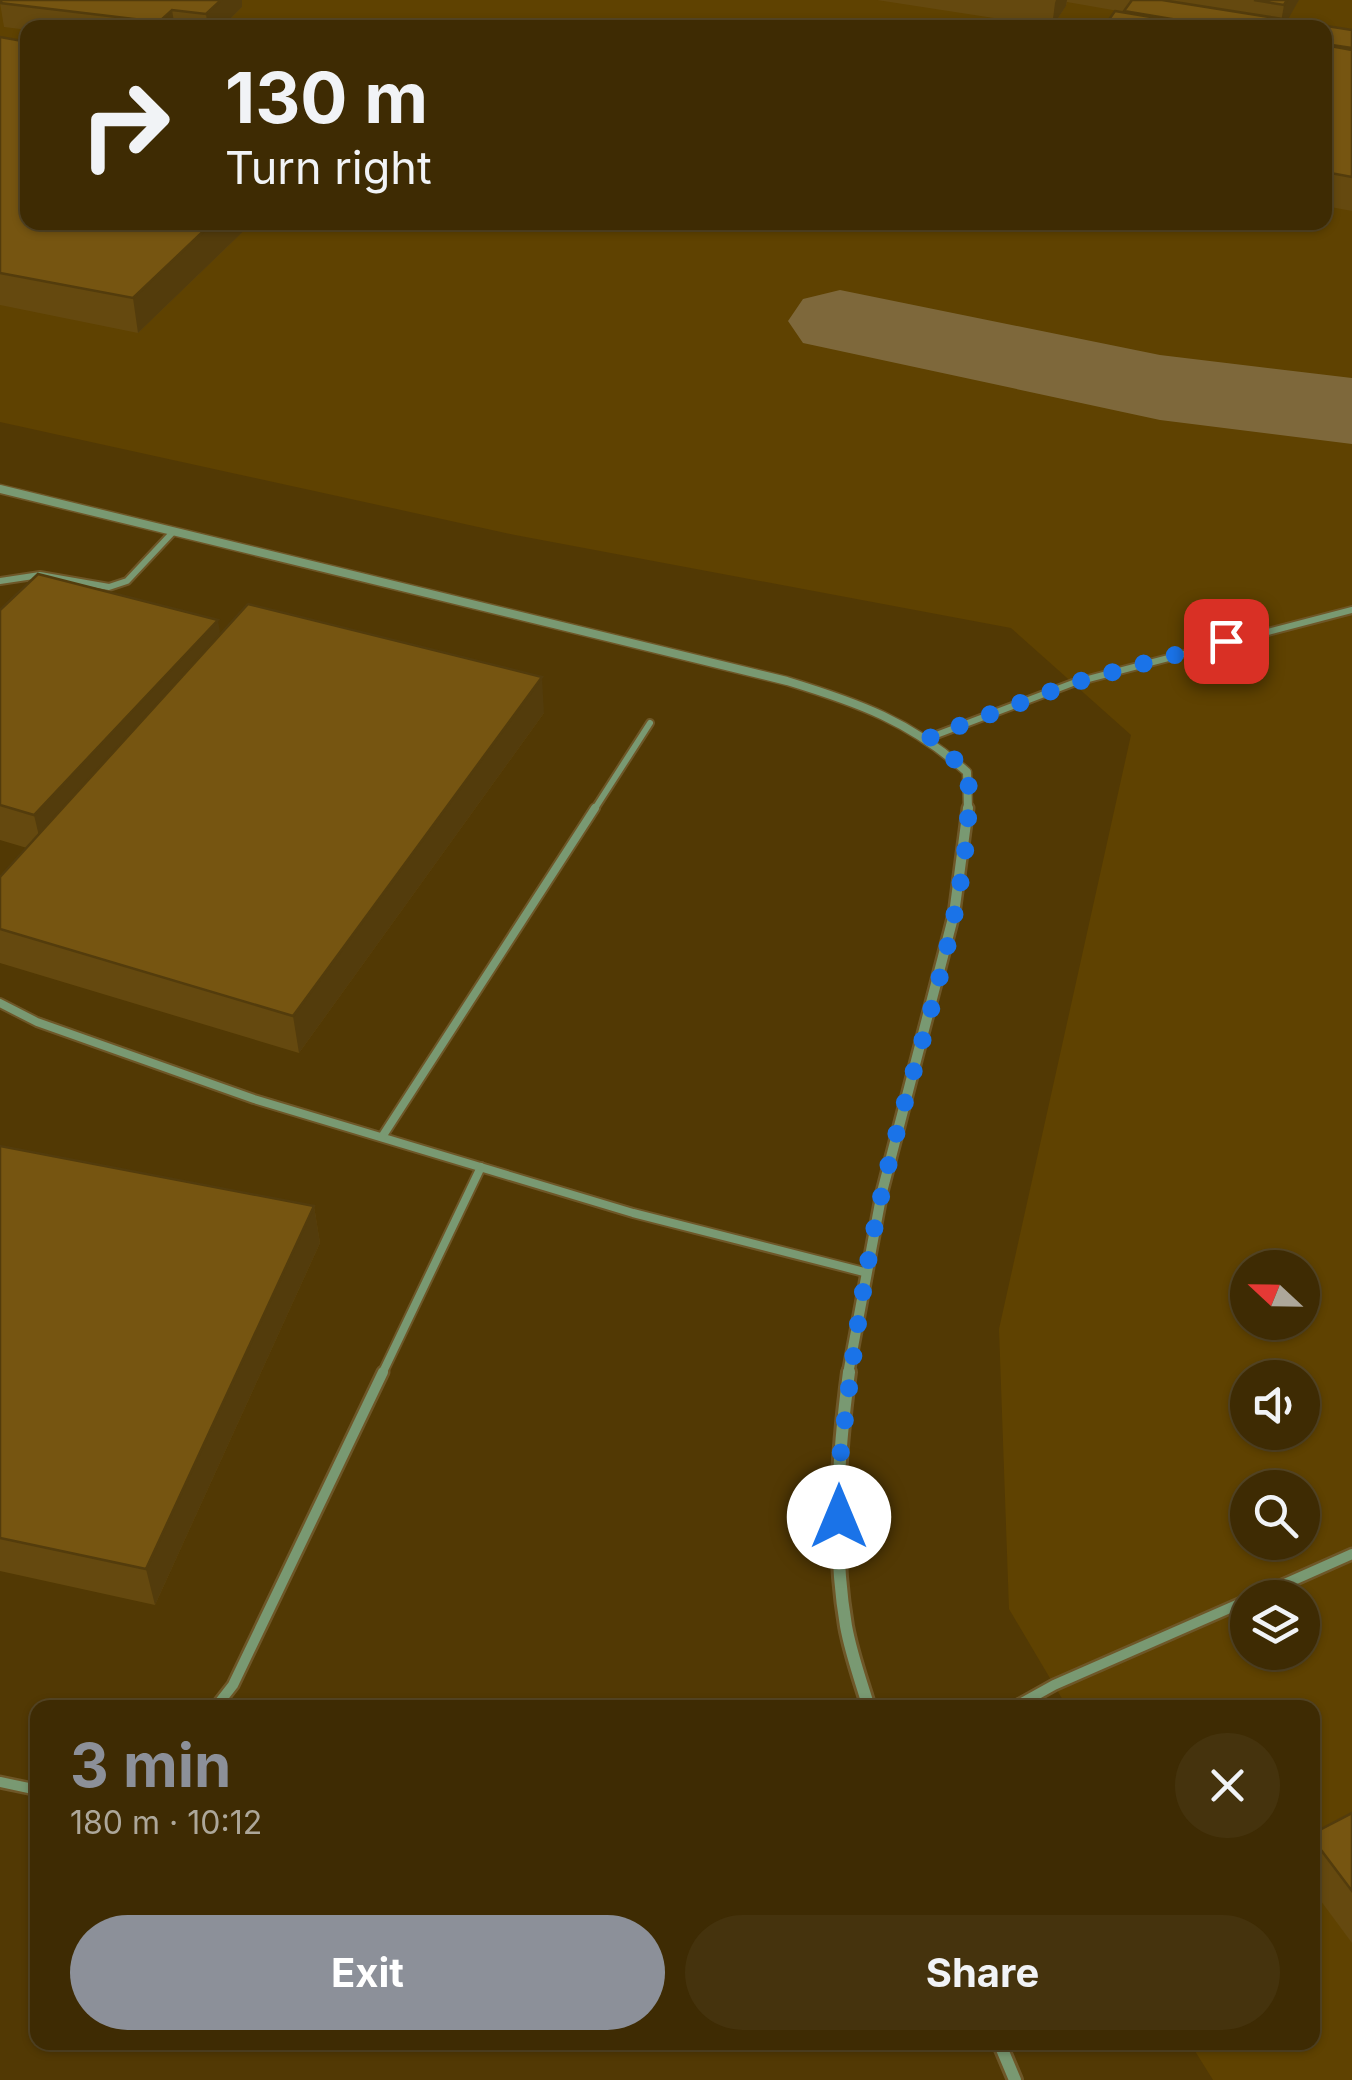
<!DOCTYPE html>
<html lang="en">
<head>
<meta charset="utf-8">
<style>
	body { margin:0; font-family:Inter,sans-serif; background:#45330d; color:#f1f3f6; height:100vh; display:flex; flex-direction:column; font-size:38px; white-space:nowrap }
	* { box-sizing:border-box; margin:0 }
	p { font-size:32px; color:#ada79a }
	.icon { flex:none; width:55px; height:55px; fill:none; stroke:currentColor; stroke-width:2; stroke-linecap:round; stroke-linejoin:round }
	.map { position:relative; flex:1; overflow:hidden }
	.drawer { position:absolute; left:30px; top:1700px; width:1290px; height:350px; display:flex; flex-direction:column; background:#3e2b03; border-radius:20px; box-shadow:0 2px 8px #0004,0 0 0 2px #574725 }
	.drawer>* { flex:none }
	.hud { position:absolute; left:20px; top:20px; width:1312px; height:210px; border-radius:20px; box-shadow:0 2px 8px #0004,0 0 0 2px #574725; background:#3e2b03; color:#f1f3f6; overflow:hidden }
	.needle { width:65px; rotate:292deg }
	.fabs { position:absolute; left:1230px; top:1250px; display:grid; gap:20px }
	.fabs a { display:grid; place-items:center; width:90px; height:90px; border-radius:50%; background:#3e2b03; box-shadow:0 2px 8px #0004,0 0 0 2px #574725; font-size:50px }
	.pin { position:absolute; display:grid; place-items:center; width:85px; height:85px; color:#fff; margin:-42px; border-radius:20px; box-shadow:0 5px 15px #0006 }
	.me { position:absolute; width:110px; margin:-55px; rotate:0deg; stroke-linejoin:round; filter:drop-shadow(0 0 8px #0008) }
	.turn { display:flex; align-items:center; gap:35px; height:210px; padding:0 40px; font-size:45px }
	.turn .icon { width:130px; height:130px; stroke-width:2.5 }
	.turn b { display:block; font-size:70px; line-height:85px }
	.round { display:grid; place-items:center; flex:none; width:105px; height:105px; border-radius:52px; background:#45330d }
	.overview { display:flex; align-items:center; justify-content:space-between; height:170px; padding:0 40px }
	h1 { font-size:60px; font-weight:700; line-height:75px; color:#8c9099 }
	.cta { display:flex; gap:20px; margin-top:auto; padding:20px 40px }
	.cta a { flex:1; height:115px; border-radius:60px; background:#8c9099; color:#fff; font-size:40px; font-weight:700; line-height:115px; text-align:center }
	.cta a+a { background:#45330d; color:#f1f3f6 }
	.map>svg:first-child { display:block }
</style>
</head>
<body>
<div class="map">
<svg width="1352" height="2080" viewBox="0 0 1352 2080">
	<rect width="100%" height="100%" fill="#523904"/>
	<path fill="#5f4201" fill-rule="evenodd" d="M0,0H1352V2080H1213L1190,2043L1312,2042V1708L1067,1707L1009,1609L999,1329L1131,735L1011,628L515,535L0,422ZM28,28H1325V222H28ZM1248,1268H1302V1322H1248ZM1248,1378H1302V1432H1248ZM1248,1488H1302V1542H1248ZM1248,1598H1302V1652H1248Z"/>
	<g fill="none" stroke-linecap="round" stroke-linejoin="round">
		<path fill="#7e683b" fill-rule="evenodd" d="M840,290L1160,355L1352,378V444L1160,420L803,343L788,321L803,299Z"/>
		<g stroke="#6e5728" stroke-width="10">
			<g id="lane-far2">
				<path d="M0,581L40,575L109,587L127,581L173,532"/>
				<path d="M931,737L1073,683L1352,610"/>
				<path d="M594,810L650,723"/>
			</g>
		</g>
		<g stroke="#6e5728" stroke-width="12">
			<g id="lane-far1">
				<path d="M0,1003L37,1022L254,1099L633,1213L864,1272"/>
				<path d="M382,1137L595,808"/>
				<path d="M382,1374L481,1167"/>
			</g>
		</g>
		<g stroke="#6e5728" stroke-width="15">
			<g id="lane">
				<path d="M1253,1598L1352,1554"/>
				<path d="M215,1708L233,1685L383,1372"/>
				<path d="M1013,1708L1054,1685L1248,1600"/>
				<path d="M0,1782L38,1790"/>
			</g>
		</g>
		<g stroke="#6e5728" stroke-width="11">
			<path id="street-far2" d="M0,489L787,681C859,703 910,721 967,772L968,810"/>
		</g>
		<g stroke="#6e5728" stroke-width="15">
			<path id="street-far1" d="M848,1374L882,1192L954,914L968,808"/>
		</g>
		<g stroke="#6e5728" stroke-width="18">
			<g id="street">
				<path d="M849,1372C838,1455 832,1543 846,1626C851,1654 861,1681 869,1708"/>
				<path d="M999,2042L1015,2080"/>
			</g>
		</g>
		<use href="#lane-far2" stroke="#799972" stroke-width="6"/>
		<use href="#lane-far1" stroke="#799972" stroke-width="8"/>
		<use href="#lane" stroke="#799972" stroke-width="10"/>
		<use href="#street-far2" stroke="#799972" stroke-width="8"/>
		<use href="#street-far1" stroke="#799972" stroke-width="10"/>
		<use href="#street" stroke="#799972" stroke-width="12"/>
	</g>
	<g fill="#65490f">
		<path d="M877,0H1299L1287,20L1352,30V211L1325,206V28L1124,12L1067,2L1066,6L1052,27Z"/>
		<path d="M0,3L242,7L221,28H28V30L4,27Z"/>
		<path d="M0,37L253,222L138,333L0,305Z"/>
		<path d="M0,610L220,635L544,713L299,1053L0,963V877L27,848L0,840Z"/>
		<path d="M0,1146L314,1206L320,1243L155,1605L0,1571Z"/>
		<path d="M1352,1813V1943L1312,1889V1834Z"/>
	</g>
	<g fill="#533c0c">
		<path d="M221,0H242V7L221,28H208L206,14Z"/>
		<path d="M1056,0H1067L1066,6L1052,27L1055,3Z"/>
		<path d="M1287,0H1299L1283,28H1280L1284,5Z"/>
		<path d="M172,10L175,28H160L159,22Z"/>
		<path d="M213,222H253L138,333L133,298Z"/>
		<path d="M218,620L224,657L43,853L34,815Z"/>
		<path d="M542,677L544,713L299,1053L293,1016Z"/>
		<path d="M314,1206L320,1243L155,1605L146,1569Z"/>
	</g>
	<g fill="#765511" stroke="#533c0c" stroke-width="2.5">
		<path d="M2,0H221L206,14L172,10L159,22L0,3Z"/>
		<path d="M1132,0H1162L1352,30V48L1325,44V28H1225L1124,11Z"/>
		<path d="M1254,0H1287L1284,5Z"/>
		<path d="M1115,11L1217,28H1103Z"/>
		<path d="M0,37L28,42V222H213L133,298L0,273Z"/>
		<path d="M1325,45L1352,50V177L1325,172Z"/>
		<path d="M38,574L218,620L34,815L0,805V610Z"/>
		<path d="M248,604L542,677L293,1016L0,929V877Z"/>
		<path d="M0,1146L314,1206L146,1569L0,1538Z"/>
		<path d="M1352,1813V1891L1312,1838V1834Z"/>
	</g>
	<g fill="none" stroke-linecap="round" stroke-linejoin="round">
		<path stroke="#1a73e8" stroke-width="18" stroke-dasharray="0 32.4" d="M839,1517L837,1482C851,1373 863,1266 890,1159C918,1043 976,890 968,772L930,737L1073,683L1226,641"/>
	</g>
</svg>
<div class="fabs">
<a><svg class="needle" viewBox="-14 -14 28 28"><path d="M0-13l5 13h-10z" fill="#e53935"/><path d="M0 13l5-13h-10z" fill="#ada79a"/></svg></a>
<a><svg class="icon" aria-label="sound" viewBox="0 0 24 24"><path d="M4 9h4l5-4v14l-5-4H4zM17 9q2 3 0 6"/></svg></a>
<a><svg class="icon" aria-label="search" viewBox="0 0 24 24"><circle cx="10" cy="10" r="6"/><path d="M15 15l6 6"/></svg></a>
<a><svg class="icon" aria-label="layers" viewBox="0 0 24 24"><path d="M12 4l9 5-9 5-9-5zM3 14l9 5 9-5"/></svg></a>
</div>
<div class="pin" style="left:1226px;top:641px;background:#d93025"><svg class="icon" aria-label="arrive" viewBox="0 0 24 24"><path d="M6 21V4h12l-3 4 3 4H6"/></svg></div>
<svg class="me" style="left:839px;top:1517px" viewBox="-20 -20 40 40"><circle r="19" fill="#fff"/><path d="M0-13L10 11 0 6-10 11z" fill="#1a73e8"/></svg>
<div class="hud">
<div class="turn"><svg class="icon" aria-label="right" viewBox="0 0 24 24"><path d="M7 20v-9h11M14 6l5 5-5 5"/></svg><div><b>130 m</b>Turn right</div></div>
</div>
<section class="drawer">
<div class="overview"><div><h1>3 min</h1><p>180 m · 10:12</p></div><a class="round"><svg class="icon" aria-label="close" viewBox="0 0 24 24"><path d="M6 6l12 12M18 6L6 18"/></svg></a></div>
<div class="cta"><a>Exit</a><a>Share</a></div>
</section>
</div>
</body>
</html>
